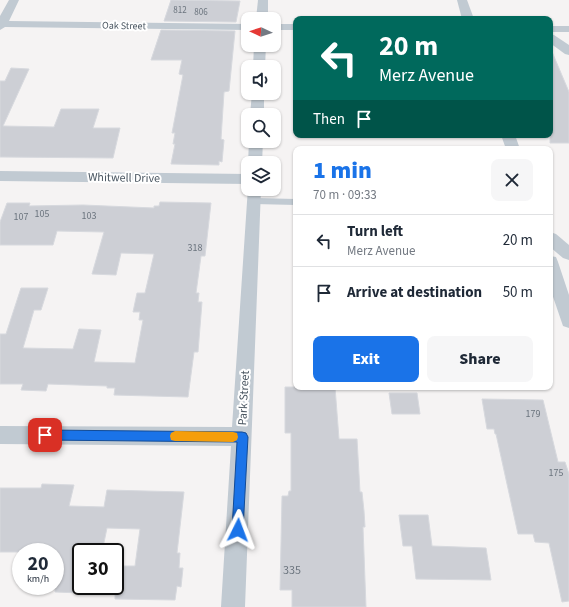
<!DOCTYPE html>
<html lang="en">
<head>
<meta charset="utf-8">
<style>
	body { margin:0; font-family:"Source Sans 3",sans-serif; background:#f6f6f7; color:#1f2937; height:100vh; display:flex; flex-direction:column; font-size:15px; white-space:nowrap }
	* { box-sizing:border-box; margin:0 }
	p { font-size:13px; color:#747a83 }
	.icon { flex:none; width:22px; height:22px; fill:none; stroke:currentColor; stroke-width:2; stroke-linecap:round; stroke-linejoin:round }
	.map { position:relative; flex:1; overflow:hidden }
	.sheet { position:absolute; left:293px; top:146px; width:260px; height:244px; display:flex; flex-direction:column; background:#fff; border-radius:8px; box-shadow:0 1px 3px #0004 }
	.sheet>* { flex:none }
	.banner { position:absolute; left:293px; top:16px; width:260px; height:122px; border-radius:8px; box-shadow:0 1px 3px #0004; background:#00695c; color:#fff; overflow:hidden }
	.needle { width:26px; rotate:274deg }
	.controls { position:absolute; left:241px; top:12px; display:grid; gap:8px }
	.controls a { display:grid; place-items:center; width:40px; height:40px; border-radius:8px; background:#fff; box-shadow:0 1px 3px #0004; font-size:20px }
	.speed { position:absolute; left:12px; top:543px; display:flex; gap:8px; font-size:20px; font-weight:700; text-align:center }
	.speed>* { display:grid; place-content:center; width:52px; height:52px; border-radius:50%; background:#fff; box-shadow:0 1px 3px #0004; line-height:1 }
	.speed small { font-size:10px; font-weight:400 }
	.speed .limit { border:2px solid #111; border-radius:6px; background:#fff; color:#111 }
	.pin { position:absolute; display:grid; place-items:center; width:34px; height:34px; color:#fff; margin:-17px; border-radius:8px; box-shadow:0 2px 6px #0006 }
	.me { position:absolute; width:44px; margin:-22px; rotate:3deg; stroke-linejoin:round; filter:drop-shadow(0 0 3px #0008) }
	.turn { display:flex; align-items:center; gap:14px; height:84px; padding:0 20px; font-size:18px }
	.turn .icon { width:52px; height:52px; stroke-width:2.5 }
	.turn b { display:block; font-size:28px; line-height:34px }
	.then { display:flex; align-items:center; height:38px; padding:0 20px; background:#0003; gap:8px; font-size:15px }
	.round { display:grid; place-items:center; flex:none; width:42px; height:42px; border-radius:8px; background:#f6f6f7 }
	.headline { display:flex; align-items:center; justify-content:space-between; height:68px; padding:0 20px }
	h1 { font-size:24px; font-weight:800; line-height:30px; color:#1a73e8 }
	.action { display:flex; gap:8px; margin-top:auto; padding:8px 20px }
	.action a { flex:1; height:46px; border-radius:8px; background:#1a73e8; color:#fff; font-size:16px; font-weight:800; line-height:46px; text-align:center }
	.action a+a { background:#f6f6f7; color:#1f2937 }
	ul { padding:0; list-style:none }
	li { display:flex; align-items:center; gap:12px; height:52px; padding:0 20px; border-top:1px solid #e0e1e3 }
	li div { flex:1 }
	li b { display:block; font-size:15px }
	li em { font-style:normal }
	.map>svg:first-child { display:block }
</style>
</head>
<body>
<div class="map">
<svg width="569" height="607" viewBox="0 0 569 607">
	<rect width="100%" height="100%" fill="#f5f3f3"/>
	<g fill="#cdcfd5" stroke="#d7d9de">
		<path d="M171,0L240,1L236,22L164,21Z"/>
		<path d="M161,30L235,31L229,91L224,92L221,139L224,140L222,162L219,161V165L171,164L175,144H173L175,133H172L183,75L179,74L182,60H151Z"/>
		<path d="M550,47L569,92V143H550Z"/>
		<path d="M11,68L29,69L3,126L54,127L61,109H99L93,128H120L113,158L0,157V81H5Z"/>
		<path d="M160,202L211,203L205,256H201L196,293H199L198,302H202L198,352H194L188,397L114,395L115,388H107V386L48,384L46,391L21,390L23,384H0V334H6L21,288H48L41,310H34L23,348L73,349L79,329L101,330L94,362L135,363L143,320H139L140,312H133L137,293H145L154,254L121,253L116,275L92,274L104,232L57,231L53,245H0V222L7,203H30L29,206L83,205L154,208V206H159Z"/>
		<path d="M285,387H335L339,439H357L360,492H362L364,511L365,527H363L366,607H292V590H280L282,496H288L289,491H291V433H285Z"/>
		<path d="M389,393H417L420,414H392Z"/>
		<path d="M482,399L543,400L558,462H565L569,474V601L562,602L549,543L535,542L533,534H518L496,434H495L494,429H487Z"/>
		<path d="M42,484L74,485L69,506L104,507L107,490L184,492L177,553H180L179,568H183L181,587L177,586L175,600L115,599V566H135L140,529L107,528L102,552H81V593L55,592V552H0V488H41Z"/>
		<path d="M399,515H428L432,546L486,548L491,580L416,579L412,546H403Z"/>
	</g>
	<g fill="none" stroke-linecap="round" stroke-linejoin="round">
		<path fill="#c1cad2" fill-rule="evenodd" d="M253,198L296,199V205L253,204L249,201Z"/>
		<g fill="#c1cad2" fill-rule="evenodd">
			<path d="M9,0H19L9,21L248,24V30L5,27L0,30V16Z"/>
			<path d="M258,0H268V19H256Z"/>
			<path d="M457,0H467L474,19H462Z"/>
			<rect x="274" y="24" width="22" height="6"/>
			<rect x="550" y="26" width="19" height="6"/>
			<path d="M550,34L554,35L569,45V55L565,54L550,43Z"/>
			<path d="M254,45H266L265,67H253Z"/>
			<path d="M252,93H264V115H250Z"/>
			<path d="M501,135H515L520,149H506Z"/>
			<path d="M249,141H263L262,163H248Z"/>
			<path d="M0,171L248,174V184L0,181Z"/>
			<path d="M248,187V189H261L245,607H221L231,446L0,444V426L232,427Z"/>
			<path d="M550,232L556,234L569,245V260L563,258L550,247Z"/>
			<path d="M550,256L556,257L558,262L569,295V328L563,326L550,288Z"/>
		</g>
	</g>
	<path fill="#1a73e8" stroke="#114b97" d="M45,430L242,432L246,433L248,437L243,530L242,534L238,535L233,534L232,530L237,442L45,440L42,439L40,435L42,432Z"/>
	<path fill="#f59e0b" d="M175,431L233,432L237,433L238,437L237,440L233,442L175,441L171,440L170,436L171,433Z"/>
	<g text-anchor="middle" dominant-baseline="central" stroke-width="4" stroke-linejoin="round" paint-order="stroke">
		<g font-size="9" fill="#6b747e">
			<text x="180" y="10">812</text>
			<text x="201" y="12">806</text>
		</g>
		<g font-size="10" fill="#4a5661" stroke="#fff">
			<text transform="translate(124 26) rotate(1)">Oak Street</text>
		</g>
		<g font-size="10" fill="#6b747e">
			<text x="42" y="214">105</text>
			<text x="89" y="216">103</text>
			<text x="21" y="217">107</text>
			<text x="195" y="248">318</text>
			<text x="533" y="414">179</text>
			<text x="556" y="473">175</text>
		</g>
		<g font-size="12" fill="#4a5661" stroke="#fff">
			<text transform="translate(124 178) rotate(1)">Whitwell Drive</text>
			<text transform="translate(244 398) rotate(-87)">Park Street</text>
		</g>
		<g font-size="12" fill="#6b747e">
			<text x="292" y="570">335</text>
		</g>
	</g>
</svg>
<div class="controls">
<a><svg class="needle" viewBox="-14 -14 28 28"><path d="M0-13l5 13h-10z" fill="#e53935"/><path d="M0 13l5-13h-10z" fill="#747a83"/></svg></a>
<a><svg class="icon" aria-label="sound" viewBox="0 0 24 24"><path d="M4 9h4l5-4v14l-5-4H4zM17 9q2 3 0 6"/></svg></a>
<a><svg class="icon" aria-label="search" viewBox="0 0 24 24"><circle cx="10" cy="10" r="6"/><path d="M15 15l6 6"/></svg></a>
<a><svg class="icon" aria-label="layers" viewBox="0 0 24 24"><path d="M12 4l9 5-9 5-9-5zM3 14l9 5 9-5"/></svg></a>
</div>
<div class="speed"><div>20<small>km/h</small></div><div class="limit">30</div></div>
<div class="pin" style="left:45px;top:435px;background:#d93025"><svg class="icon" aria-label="arrive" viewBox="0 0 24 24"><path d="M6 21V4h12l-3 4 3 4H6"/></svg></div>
<svg class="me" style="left:238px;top:530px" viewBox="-20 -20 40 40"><path d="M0-17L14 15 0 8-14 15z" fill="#1a73e8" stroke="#fff" stroke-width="4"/></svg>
<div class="banner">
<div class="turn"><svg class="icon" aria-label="left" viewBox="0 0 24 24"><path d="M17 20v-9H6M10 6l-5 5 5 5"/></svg><div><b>20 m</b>Merz Avenue</div></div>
<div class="then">Then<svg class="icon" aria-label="arrive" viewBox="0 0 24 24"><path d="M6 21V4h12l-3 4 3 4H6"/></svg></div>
</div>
<section class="sheet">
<div class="headline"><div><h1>1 min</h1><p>70 m · 09:33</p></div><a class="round"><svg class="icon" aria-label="close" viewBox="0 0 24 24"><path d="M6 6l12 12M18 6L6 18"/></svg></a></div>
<ul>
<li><svg class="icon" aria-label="left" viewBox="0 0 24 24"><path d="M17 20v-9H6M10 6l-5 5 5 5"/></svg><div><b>Turn left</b><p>Merz Avenue</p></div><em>20 m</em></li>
<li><svg class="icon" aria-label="arrive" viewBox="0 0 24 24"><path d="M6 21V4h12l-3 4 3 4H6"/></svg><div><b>Arrive at destination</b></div><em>50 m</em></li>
</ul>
<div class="action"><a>Exit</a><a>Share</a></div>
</section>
</div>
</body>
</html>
